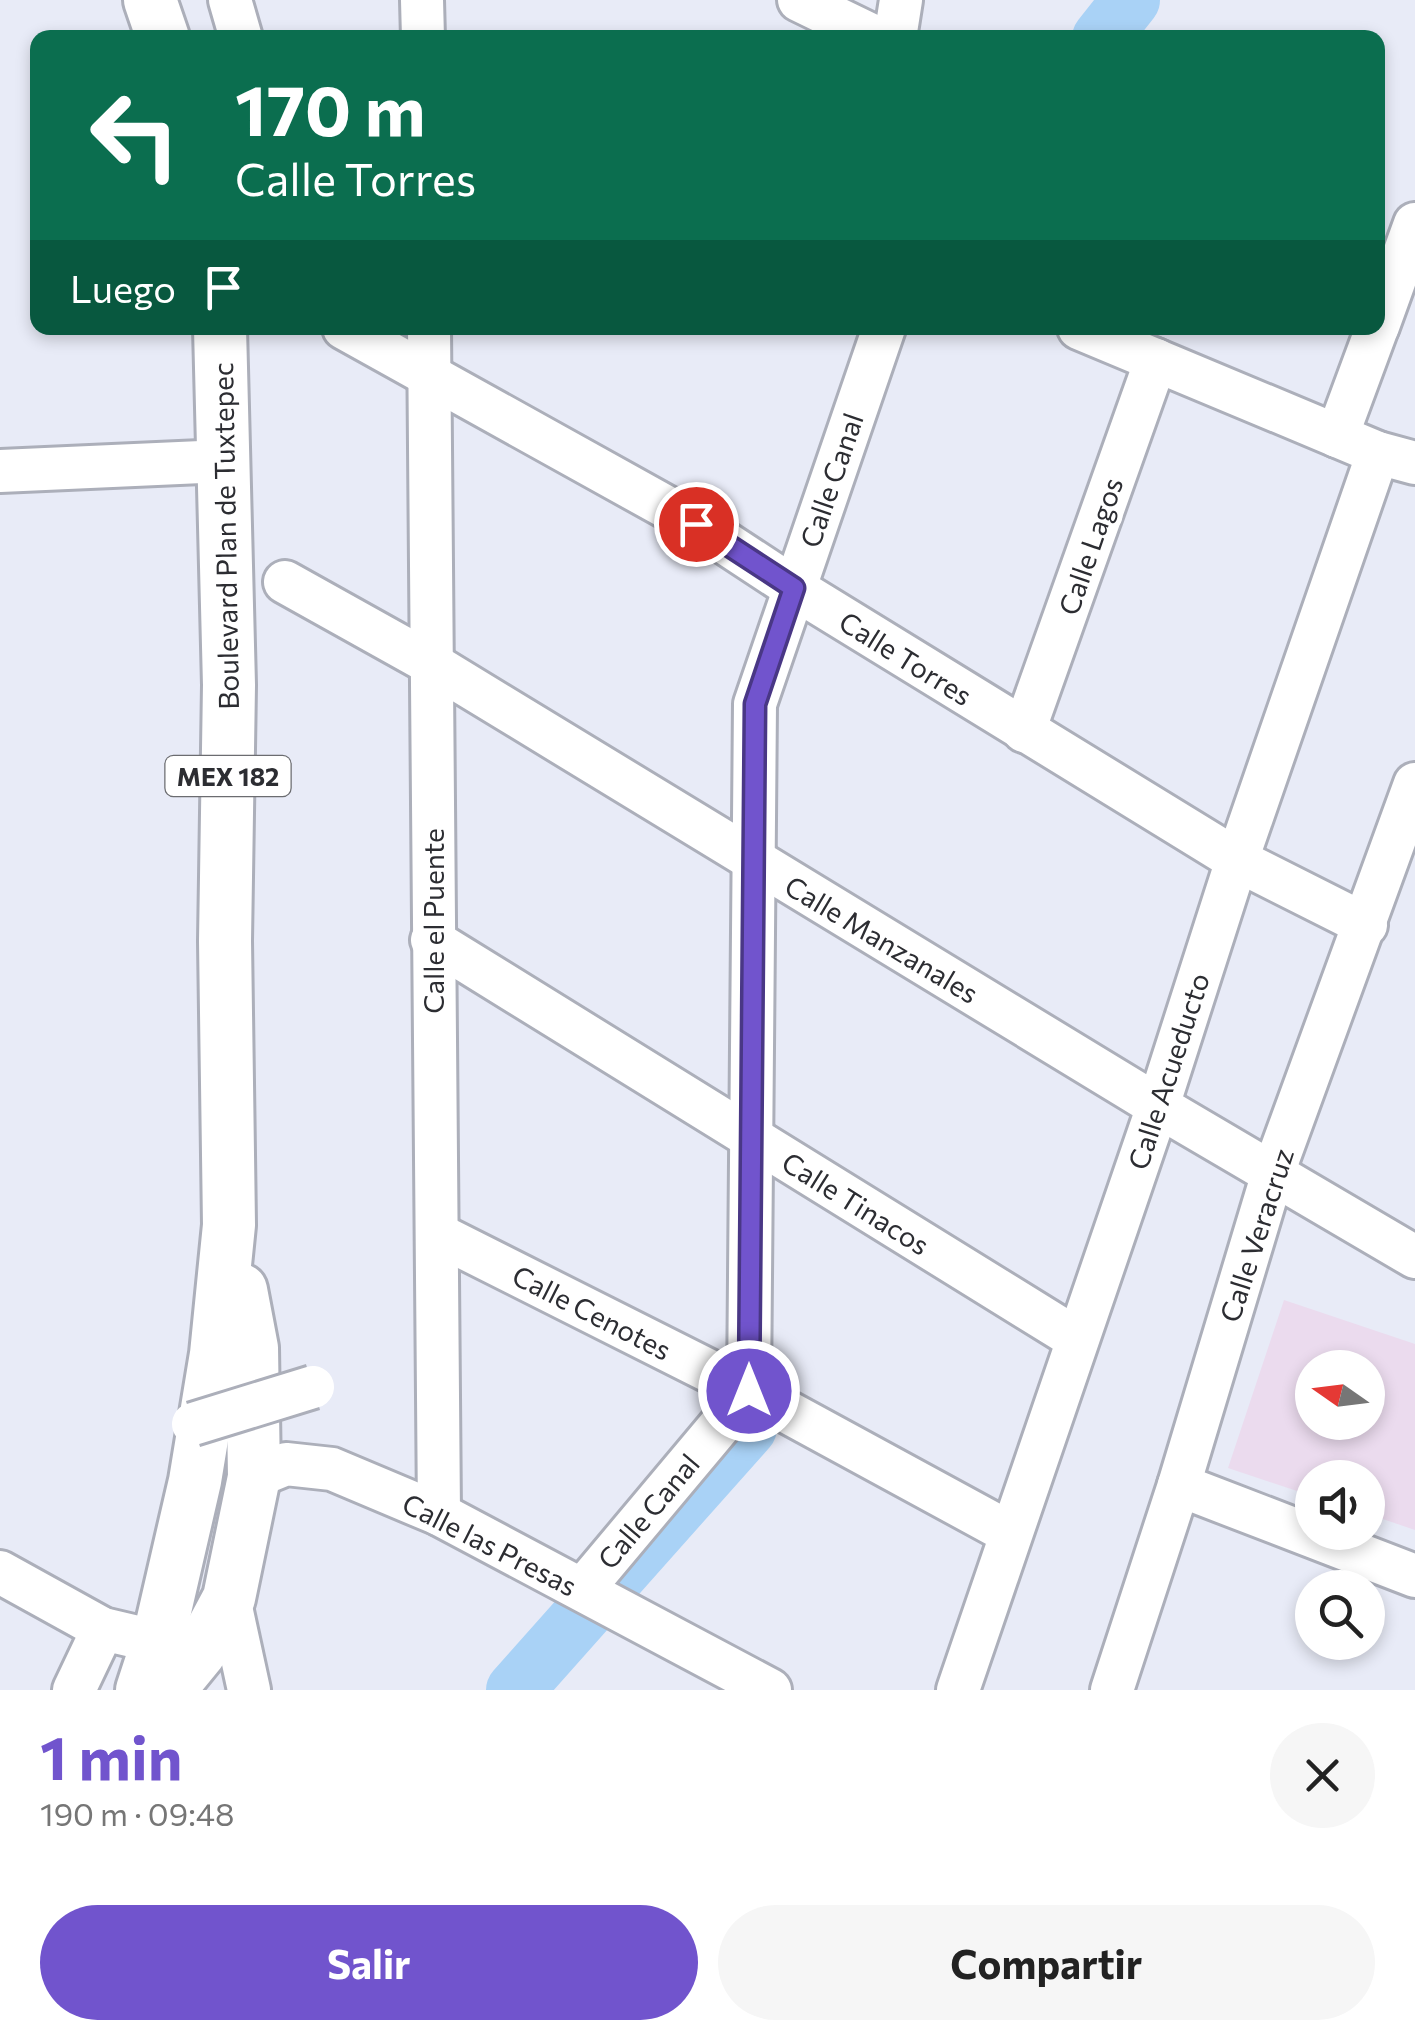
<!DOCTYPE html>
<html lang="es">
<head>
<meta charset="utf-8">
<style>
	body { margin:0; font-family:Commissioner,sans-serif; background:#f6f6f6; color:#222; height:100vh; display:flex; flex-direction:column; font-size:38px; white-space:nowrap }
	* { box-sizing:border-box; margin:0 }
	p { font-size:32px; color:#767676 }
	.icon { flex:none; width:55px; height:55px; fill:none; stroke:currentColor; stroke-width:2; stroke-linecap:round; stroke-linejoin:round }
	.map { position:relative; height:1690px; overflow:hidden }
	.drawer { display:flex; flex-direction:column; background:#fff; flex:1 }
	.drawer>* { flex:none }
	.guide { position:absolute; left:30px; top:30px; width:1355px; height:305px; border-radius:20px; box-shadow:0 5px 15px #0003; background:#0b6e4f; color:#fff; overflow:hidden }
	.needle { width:65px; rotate:284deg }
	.fabs { position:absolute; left:1295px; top:1350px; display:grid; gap:20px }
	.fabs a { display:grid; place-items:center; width:90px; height:90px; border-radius:50%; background:#fff; box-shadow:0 5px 15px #0003; font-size:50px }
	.pin { position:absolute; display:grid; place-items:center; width:85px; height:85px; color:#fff; margin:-42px; border:5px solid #fff; border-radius:50%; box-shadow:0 2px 10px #0007 }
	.me { position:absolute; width:110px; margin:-55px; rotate:0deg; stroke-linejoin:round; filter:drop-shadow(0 0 8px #0008) }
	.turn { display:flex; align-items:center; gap:35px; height:210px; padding:0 40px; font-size:45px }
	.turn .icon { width:130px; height:130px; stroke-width:2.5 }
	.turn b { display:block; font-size:70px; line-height:85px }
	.then { display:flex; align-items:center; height:95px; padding:0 40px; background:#0003; gap:20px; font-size:38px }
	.round { display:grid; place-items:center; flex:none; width:105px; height:105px; border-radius:52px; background:#f6f6f6 }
	.head { display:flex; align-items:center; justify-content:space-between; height:170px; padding:0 40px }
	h1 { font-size:60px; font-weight:700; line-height:75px; color:#7154cd }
	.button { display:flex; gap:20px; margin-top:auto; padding:20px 40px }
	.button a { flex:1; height:115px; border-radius:60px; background:#7154cd; color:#fff; font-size:40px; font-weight:700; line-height:115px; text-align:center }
	.button a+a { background:#f6f6f6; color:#222 }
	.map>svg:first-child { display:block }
</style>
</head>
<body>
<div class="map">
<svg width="1415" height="1690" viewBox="0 0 1415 1690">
	<rect width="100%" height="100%" fill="#e8ebf7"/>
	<path fill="#ebdbee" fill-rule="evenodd" d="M1284,1300L1415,1344V1530L1368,1514V1478H1312V1496L1228,1468ZM1312,1368H1368V1422H1312Z"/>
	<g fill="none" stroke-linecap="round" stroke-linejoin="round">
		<g stroke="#a9d2f6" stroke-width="58">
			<path d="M1101,38L1131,0"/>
			<path d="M515,1690L748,1428"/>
		</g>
		<g stroke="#acafba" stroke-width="48">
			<g id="minor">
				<path d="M230,0L241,38"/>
				<path d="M422,0L423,38"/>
				<path d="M799,0L877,38"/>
				<path d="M895,38L901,0"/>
				<path d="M1378,326L1415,224"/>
				<path d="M344,328L695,523L794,588L1237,860L1366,925"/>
				<path d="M429,328L439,1514"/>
				<path d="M1079,328L1378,453L1415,463"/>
				<path d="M1337,436L1377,328"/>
				<path d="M0,471L224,461"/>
				<path d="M285,582L432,664L1158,1106L1415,1257"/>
				<path d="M1024,731L1156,360"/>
				<path d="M432,940L1077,1339"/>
				<path d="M437,1234L749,1391L1010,1533"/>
				<path d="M254,1477L286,1464L332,1469L439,1514L770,1690"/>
				<path d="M1179,1485L1415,1576"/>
				<path d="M0,1572L103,1629L188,1649"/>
				<path d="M583,1589L749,1391L755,704L884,328"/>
				<path d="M229,1598L249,1690"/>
				<path d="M74,1690L103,1629"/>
				<path d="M958,1690L1158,1106L1237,860L1378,453"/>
				<path d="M1112,1690L1179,1485L1273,1173L1415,784"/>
			</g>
		</g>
		<g stroke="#acafba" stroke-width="58">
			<g id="major">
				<path d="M150,0L163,38"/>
				<path d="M142,1690L158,1641L195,1481L216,1354L229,1225L225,941L229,685L220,328"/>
				<path d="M169,1690L200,1652L229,1598L254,1477L252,1348L241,1290"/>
			</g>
		</g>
		<use href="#minor" stroke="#fff" stroke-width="42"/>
		<use href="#major" stroke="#fff" stroke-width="52"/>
		<g stroke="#acafba" stroke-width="48" stroke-linecap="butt">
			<path id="minor-bridge" d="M193,1424L313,1387"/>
		</g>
		<use href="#minor-bridge" stroke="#fff" stroke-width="42"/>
	</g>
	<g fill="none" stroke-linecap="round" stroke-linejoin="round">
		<g stroke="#493785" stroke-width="25">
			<path id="route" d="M696,524L794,588L755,704L749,1391"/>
		</g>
		<use href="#route" stroke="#7154cd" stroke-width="18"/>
	</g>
	<g text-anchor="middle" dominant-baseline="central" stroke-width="10" stroke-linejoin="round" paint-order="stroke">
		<rect fill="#fff" stroke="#6b6c70" stroke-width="2.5" x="165.5" y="756" width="125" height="40" rx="8"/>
		<g font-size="25" font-weight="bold" fill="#2c2d32">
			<text x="228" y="776">MEX 182</text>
		</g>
		<g font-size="28" fill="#2c2d32" stroke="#fff">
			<text transform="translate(831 480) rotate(-71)">Calle Canal</text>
			<text transform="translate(225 536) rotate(-91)">Boulevard Plan de Tuxtepec</text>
			<text transform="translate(1090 546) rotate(-71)">Calle Lagos</text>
			<text transform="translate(906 658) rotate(32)">Calle Torres</text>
			<text transform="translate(433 921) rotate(-90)">Calle el Puente</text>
			<text transform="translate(882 939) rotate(31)">Calle Manzanales</text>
			<text transform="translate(1168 1071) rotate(-72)">Calle Acueducto</text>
			<text transform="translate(856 1203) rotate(32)">Calle Tinacos</text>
			<text transform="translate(1256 1235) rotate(-72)">Calle Veracruz</text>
			<text transform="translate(592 1312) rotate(27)">Calle Cenotes</text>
			<text transform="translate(648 1511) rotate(-50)">Calle Canal</text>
			<text transform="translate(490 1544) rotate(27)">Calle las Presas</text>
		</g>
	</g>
</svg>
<div class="fabs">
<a><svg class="needle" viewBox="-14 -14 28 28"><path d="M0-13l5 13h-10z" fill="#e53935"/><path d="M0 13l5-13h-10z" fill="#767676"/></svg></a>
<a><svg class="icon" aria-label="sound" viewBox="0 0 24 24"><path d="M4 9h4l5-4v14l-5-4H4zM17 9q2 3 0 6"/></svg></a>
<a><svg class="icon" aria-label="search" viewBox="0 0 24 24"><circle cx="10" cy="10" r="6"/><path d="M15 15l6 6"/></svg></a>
</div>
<div class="pin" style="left:696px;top:524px;background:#d93025"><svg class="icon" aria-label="arrive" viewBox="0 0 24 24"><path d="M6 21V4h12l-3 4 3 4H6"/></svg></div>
<svg class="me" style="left:749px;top:1391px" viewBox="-20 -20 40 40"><circle r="17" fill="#7154cd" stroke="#fff" stroke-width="3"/><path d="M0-11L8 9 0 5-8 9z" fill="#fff"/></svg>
<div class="guide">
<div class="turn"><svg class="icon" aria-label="left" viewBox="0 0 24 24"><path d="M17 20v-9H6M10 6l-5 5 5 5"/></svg><div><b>170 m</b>Calle Torres</div></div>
<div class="then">Luego<svg class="icon" aria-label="arrive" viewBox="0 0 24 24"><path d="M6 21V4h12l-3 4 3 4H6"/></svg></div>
</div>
</div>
<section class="drawer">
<div class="head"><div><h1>1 min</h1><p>190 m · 09:48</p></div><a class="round"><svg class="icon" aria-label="close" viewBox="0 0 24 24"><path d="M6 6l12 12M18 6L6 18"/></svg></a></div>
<div class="button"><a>Salir</a><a>Compartir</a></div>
</section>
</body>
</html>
